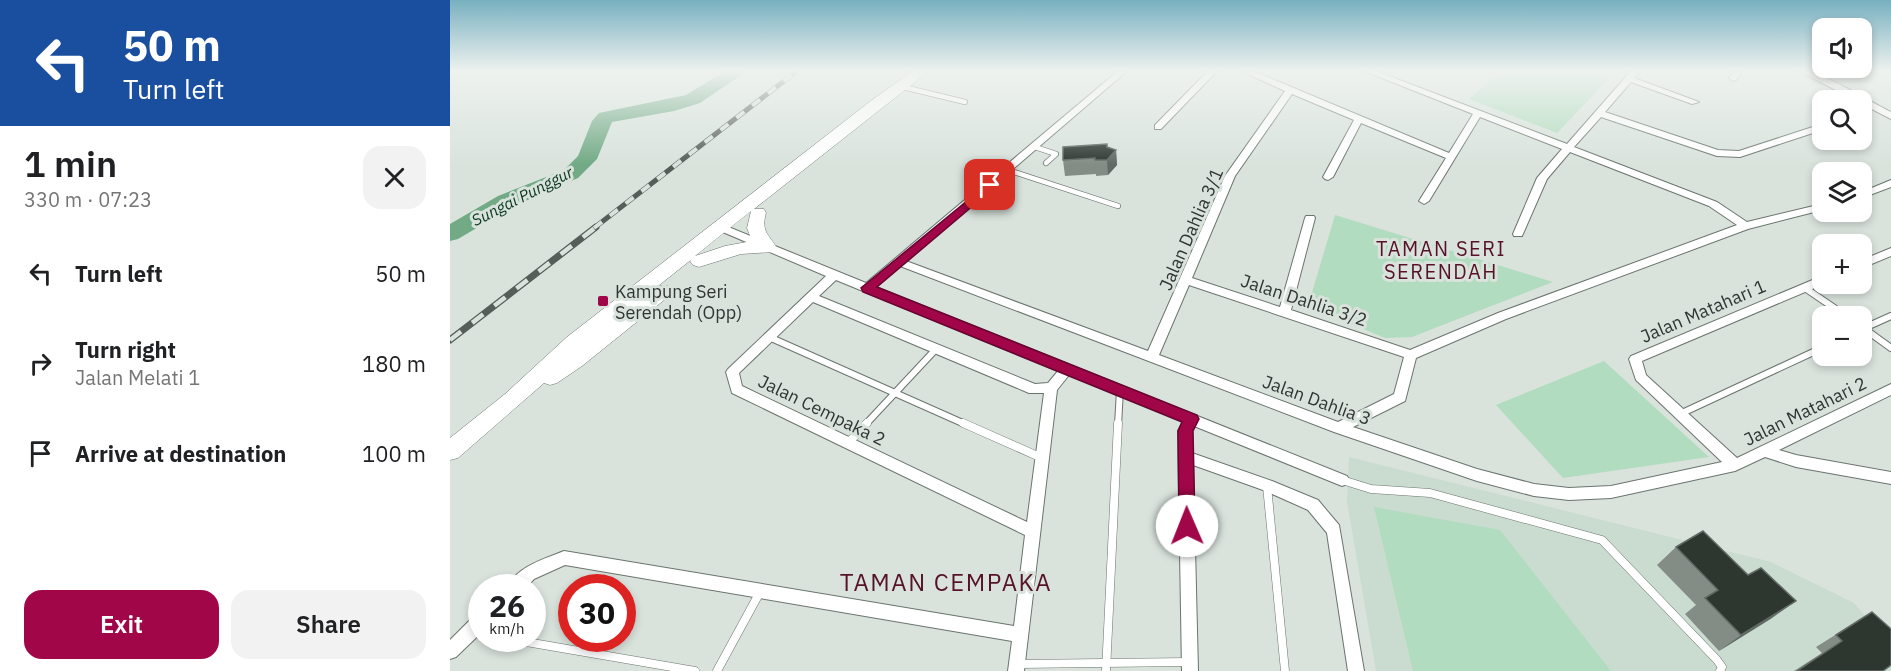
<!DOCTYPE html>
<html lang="en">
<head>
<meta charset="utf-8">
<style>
	body { margin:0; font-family:"IBM Plex Sans",sans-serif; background:#f2f2f2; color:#202124; height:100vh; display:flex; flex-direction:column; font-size:22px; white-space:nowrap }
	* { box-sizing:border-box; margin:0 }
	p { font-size:20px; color:#757577 }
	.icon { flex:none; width:33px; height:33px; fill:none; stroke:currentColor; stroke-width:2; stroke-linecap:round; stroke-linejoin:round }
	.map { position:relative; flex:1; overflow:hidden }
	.panel { display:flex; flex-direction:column; background:#fff; width:450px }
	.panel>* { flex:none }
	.top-card { background:#1a4fa0; color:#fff; overflow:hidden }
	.controls { position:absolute; left:1362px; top:18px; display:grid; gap:12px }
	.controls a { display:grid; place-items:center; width:60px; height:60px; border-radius:12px; background:#fff; box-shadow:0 3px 9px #0003; font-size:30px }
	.speed { position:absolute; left:18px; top:574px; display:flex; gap:12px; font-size:30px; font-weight:700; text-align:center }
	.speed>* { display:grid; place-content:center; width:78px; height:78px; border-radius:50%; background:#fff; box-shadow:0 3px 9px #0003; line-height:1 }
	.speed small { font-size:15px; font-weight:400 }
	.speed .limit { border:9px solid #d22; background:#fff; color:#111 }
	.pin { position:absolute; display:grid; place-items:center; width:51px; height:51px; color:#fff; margin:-26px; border-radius:12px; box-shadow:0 3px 9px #0006 }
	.me { position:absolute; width:66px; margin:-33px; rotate:359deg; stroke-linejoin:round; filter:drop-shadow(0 0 4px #0008) }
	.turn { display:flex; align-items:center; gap:21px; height:126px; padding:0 24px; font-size:27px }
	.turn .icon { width:78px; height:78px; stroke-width:2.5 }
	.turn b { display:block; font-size:42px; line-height:51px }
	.round { display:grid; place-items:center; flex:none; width:63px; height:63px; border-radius:18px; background:#f2f2f2 }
	.summary { display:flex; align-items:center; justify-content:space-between; height:102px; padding:0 24px }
	h1 { font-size:36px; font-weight:600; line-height:45px }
	.action { display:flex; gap:12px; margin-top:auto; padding:12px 24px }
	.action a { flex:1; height:69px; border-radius:18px; background:#a00648; color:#fff; font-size:24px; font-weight:600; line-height:69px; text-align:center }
	.action a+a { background:#f2f2f2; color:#202124 }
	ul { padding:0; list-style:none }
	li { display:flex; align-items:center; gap:18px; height:90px; padding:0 24px }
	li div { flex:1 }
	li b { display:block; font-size:22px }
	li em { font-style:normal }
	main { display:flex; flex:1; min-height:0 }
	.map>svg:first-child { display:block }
</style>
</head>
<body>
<main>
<section class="panel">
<div class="top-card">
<div class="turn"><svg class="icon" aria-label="left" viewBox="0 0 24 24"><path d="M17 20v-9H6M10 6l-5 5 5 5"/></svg><div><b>50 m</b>Turn left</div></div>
</div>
<div class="summary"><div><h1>1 min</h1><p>330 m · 07:23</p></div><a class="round"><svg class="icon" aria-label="close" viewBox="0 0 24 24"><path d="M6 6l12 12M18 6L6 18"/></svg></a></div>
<ul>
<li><svg class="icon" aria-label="left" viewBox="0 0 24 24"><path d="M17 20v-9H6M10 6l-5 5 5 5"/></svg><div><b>Turn left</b></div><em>50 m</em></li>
<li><svg class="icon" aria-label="right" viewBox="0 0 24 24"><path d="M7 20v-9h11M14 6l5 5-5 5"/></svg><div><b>Turn right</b><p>Jalan Melati 1</p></div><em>180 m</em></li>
<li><svg class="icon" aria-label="arrive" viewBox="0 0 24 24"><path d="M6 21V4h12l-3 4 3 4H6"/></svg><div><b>Arrive at destination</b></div><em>100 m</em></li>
</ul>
<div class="action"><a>Exit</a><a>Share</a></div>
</section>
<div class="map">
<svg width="1441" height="671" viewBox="0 0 1441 671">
	<rect width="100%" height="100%" fill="#d9e3dc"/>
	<path fill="#cadcd0" d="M899,457L1321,562L1404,603L1441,645V671H926L897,502Z"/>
	<g fill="#b1dcbf">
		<path d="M1051,71H1166L1107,133L1019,99Z"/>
		<path d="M885,215L1103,282L962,337L935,338L858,306Z"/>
		<path d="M1154,361L1259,457L1113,478L1046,405Z"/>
		<path d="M924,507L1050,530L1161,671H963Z"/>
	</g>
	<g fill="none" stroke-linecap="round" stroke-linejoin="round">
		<path fill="#71aa85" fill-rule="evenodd" d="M275,71H297L250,103L224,111L162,122L147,159L128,178L64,206L8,239L0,241V224L48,196L114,170L128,156L142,121L149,113L236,95Z"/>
		<g stroke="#6b746d" stroke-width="6">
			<g id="service-far2">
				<path d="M453,87L515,102"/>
				<path d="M585,147L606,154L596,163"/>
				<path d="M558,170L668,206"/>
			</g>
		</g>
		<g stroke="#6b746d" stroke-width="8">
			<g id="service-far1">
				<path d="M1355,288L1396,316"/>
				<path d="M1412,327L1441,348"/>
				<path d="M1412,329L1441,316"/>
				<path d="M319,337L517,425"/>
				<path d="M1230,414L1372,348"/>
				<path d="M415,425L486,349"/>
				<path d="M668,425L670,390"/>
			</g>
		</g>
		<g stroke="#6b746d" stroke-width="9">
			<g id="service">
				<path d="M513,423L592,458"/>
				<path d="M399,442L417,423"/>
				<path d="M892,480L921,489L980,493L1152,540L1267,660L1272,667L1270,671"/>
				<path d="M817,486L835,671"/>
				<path d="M59,639L245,671"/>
				<path d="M568,664L738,662"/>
				<path d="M267,671L310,592"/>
				<path d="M656,671L668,423"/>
			</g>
		</g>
		<g stroke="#6b746d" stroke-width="2">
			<g id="minor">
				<path d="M668,71H677L456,261L698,351L775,176L835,91L791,71H803L999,153L1023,114L914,71H926L1117,144L1181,71H1190L1184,78L1249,102L1242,104L1181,82L1155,112L1268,150L1289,151L1372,124V130L1290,157L1267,156L1151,117L1124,147L1267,202L1297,222L1372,204V210L1298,229L1056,319L966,358L955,401L903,427L1027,469L1084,484L1119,488L1161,486L1272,462L1186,380L1179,359L1181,356L1372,276V284H1374L1192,361L1196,375L1287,458L1441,384V395L1329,450L1346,455L1441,472V484L1346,467L1315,457L1285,471L1161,498L1119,500L1084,496L1027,481L884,432L450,266L426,287L897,476L899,480L897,484L892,486L744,426L742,431V453L822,481L868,500L889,525L914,671H898L877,533L858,510L813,490L743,465L748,671H732L728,431L733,421L619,375L607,390L574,671H558L562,641L115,565L84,579L76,588H57C66,567 94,559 114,551L564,626L575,535L282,393L276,372L278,369L376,276L268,230L267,228L268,226H276L416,283ZM842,94L904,120L873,177L875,179L878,180L883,177L911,123L996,158L969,201L974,204L979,201L1030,117L1112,149L1087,178L1063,234L1064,236H1072L1097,179L1120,152L1259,206L1287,225L1048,313L960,350L841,310L865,218L864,216H856L855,218L830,307L742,278L785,176ZM386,280L608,371L598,383L585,384L369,296ZM739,285L954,357L944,394L888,422L709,355ZM363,302L579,393H594L577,522L292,386L289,373Z"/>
				<path d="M758,71H767L711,129H705V125Z"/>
				<path d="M1284,71H1292L1286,80L1283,81L1279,78Z"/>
				<path d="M1349,71C1373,71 1418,101 1441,112V119L1412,104V100H1405Z"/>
				<path d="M1441,180V187L1412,198V192Z"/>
				<path d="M1441,248V256L1412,268V260Z"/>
				<path d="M32,612V632L6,657L0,659V640L26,614Z"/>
			</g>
		</g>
		<g stroke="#6b746d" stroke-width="1">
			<path id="primary" d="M463,71H479L304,209H314L316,213C311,231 318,234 327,248L324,252L291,254L249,267L243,265L240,261L242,259L208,286H219L221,291L219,296L132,366L107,383L100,385L94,383L8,458L0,460V438L55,394L117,337L422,100ZM301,211L297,228L302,241L275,246L245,256Z"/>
		</g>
		<use href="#service-far2" stroke="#fff" stroke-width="4.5"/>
		<use href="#service-far1" stroke="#fff" stroke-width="6"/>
		<use href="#service" stroke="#fff" stroke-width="8"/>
		<use href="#minor" fill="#fff" fill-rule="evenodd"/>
		<use href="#primary" fill="#fff" fill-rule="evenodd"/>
		<g stroke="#575d59" stroke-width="5">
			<path id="rail-far1" d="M144,228L347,71"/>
		</g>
		<g stroke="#575d59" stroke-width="7">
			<path id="rail" d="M0,340L146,227"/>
		</g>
		<use href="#rail-far1" stroke="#d9e3dc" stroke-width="4" stroke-dasharray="10" stroke-linecap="butt"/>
		<use href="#rail" stroke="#d9e3dc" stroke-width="4.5" stroke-dasharray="14" stroke-linecap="butt"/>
	</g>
	<g fill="#848c86">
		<path d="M658,147L666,150L667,165L658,175L646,176V174L615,176L613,160Z"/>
		<path d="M1226,547L1322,618L1269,651L1235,614L1246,605L1207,565Z"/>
		<path d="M1422,612L1433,671H1344L1372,653L1366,647Z"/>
	</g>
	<g fill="#616a64">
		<path d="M666,150L667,165L658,175L657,160Z"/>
		<path d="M1346,601L1322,618L1269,651L1291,635Z"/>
	</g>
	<g fill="#2e3630" stroke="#616a64" stroke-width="1.5">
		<path d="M657,144V147L666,150L657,160H645V158L613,160V147Z"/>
		<path d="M1253,531L1298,575L1311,568L1346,601L1291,635L1255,598L1268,590L1226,547Z"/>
		<path d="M1422,612L1441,629V665L1433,671H1347L1392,641L1386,635Z"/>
	</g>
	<linearGradient id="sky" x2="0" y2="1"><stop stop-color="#78b0c0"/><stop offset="0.43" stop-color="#eef2ef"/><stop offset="1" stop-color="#eef2ef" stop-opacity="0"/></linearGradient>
	<rect width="1441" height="165" fill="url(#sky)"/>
	<path fill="#a00648" stroke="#68042f" stroke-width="1.5" d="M540,182L544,183V188L427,287L747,415L749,419L743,431L745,526L743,531L737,533L731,531L729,526L728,431L732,422L413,292L411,288Z"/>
	<rect fill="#a00648" stroke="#d9e3dc" stroke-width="2" x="147" y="295" width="12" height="12" rx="3"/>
	<g text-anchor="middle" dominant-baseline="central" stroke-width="6" stroke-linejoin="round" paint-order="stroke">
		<g font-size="16" font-style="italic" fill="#09371f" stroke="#d9e3dc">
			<text transform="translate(72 196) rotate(-27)">Sungai Punggur</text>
		</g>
		<g font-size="18" fill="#313533" stroke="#d9e3dc">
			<text transform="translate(741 229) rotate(-66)">Jalan Dahlia 3/1</text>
			<text transform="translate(854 300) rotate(18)">Jalan Dahlia 3/2</text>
			<text transform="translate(1253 311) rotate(-23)">Jalan Matahari 1</text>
			<text transform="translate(867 400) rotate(20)">Jalan Dahlia 3</text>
			<text transform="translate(372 410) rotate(26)">Jalan Cempaka 2</text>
			<text transform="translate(1355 411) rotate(-26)">Jalan Matahari 2</text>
		</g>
		<g font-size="18" fill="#313533" stroke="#d9e3dc" text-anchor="start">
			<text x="165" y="291">Kampung Seri<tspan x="165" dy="21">Serendah (Opp)</tspan></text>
		</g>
		<g font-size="20" letter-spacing="1.5" fill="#561228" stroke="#d9e3dc">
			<text x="991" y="248">TAMAN SERI<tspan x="991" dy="23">SERENDAH</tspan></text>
		</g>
		<g font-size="24" letter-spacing="1.5" fill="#561228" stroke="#d9e3dc">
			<text x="496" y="582">TAMAN CEMPAKA</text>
		</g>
	</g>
</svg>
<div class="controls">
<a><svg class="icon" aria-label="sound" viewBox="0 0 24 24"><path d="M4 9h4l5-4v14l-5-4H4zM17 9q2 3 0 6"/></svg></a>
<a><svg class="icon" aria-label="search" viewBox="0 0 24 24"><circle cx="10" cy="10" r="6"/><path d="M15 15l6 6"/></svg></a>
<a><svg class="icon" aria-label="layers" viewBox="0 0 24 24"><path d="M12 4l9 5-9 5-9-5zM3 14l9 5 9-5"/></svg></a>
<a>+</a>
<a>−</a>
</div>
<div class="speed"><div>26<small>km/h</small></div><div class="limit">30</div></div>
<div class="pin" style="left:540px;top:185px;background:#d93025"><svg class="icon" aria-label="arrive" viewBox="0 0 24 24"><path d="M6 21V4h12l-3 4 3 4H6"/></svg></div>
<svg class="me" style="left:737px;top:526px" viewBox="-20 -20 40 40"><circle r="19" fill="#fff"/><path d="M0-13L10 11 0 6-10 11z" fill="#a00648"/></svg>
</div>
</main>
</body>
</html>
